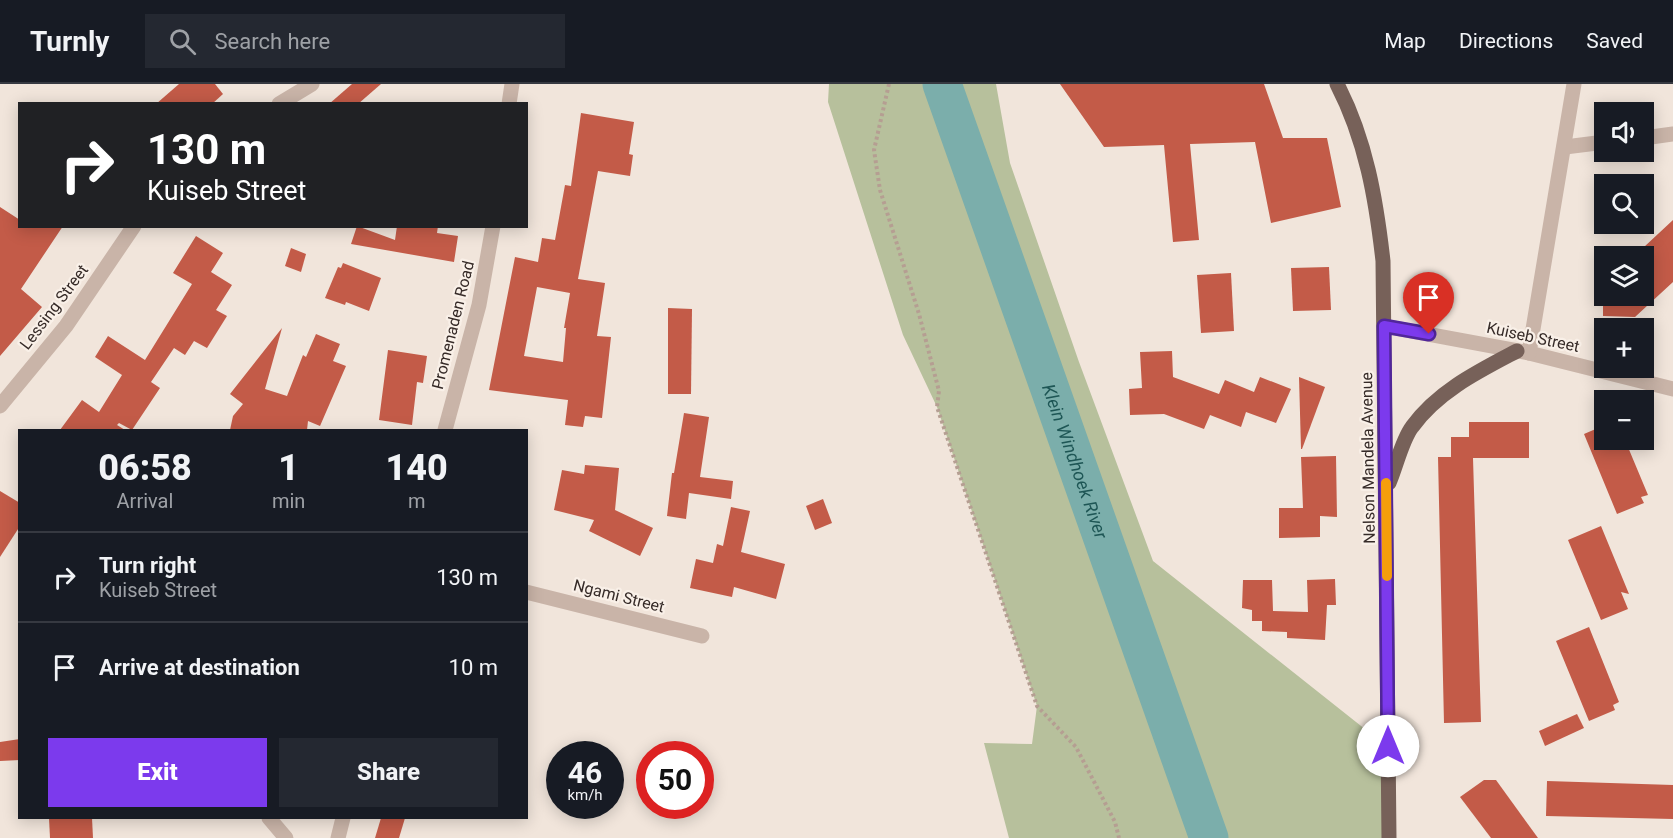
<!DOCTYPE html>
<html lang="en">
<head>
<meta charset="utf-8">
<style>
	body { margin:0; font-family:Roboto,sans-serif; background:#242831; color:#f1f3f6; height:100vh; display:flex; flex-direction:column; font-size:22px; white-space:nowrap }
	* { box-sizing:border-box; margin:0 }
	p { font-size:20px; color:#9ea1a6 }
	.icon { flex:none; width:33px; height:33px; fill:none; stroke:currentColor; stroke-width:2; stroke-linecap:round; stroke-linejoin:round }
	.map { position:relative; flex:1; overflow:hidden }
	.details { position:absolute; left:18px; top:345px; width:510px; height:390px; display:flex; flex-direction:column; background:#171b24; border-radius:0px; box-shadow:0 3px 15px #0003 }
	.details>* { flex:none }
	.guide { position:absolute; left:18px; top:18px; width:510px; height:126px; border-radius:0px; box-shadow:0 3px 15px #0003; background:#202124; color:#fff; overflow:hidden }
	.buttons { position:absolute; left:1594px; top:18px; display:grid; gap:12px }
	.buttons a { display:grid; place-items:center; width:60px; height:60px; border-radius:0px; background:#171b24; box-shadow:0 3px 15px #0003; font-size:30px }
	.speed { position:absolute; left:546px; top:657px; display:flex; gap:12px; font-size:30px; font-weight:700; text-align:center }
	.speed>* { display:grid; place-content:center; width:78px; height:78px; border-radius:50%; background:#171b24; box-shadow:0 3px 15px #0003; line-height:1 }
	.speed small { font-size:15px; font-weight:400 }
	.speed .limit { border:9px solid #d22; background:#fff; color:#111 }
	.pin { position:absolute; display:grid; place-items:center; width:51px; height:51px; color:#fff; margin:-62px -26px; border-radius:50% 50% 50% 0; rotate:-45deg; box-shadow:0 0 6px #0007 }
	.pin .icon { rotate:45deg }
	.me { position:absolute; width:66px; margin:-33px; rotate:0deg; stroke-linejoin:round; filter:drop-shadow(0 0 4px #0008) }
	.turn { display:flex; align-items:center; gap:21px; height:126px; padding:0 30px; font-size:27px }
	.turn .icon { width:78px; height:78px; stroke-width:2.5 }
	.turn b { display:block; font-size:42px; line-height:51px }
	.eta { display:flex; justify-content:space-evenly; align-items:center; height:102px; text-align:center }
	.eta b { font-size:36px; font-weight:800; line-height:42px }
	.button { display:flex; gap:12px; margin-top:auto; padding:12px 30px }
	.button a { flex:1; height:69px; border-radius:0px; background:#7c3aed; color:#fff; font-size:24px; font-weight:800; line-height:69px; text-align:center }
	.button a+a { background:#242831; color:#f1f3f6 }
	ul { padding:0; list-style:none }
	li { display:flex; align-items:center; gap:18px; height:90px; padding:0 30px; border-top:2px solid #363941 }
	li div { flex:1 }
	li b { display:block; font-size:22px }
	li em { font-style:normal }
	header { display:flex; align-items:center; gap:36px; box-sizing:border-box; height:84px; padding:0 30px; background:#171b24; border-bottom:2px solid #363941 }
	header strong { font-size:28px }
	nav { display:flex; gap:33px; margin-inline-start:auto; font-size:21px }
	.search { width:420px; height:54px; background:#242831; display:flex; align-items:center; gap:15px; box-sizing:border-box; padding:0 21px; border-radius:0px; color:#9ea1a6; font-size:22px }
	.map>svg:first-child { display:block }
</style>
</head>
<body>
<header>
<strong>Turnly</strong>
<div class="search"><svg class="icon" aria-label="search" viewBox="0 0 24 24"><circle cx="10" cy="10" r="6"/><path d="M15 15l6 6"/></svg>Search here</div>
<nav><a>Map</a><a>Directions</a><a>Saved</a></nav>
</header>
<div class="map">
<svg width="1673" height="754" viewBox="0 0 1673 754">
	<rect width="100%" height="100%" fill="#f1e5db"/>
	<path fill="#b7c09c" d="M829,0H996L1010,79L1079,278L1153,477L1385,661L1387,754H1009L984,659L1032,660L1037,622L937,323L903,251L828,18Z"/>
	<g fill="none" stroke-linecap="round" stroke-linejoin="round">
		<path stroke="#7baeab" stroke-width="39" id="s1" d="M942,0L1209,754"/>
	</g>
	<g fill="#c35b48" fill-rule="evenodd">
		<path d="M179,0H215L223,10L212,20H156Z"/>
		<path d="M352,0H381L358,20H329Z"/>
		<path d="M1060,0H1264L1283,54H1327L1341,123L1271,139L1255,58L1190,60L1199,156L1173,158L1164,61L1104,63Z"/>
		<path d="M581,29L634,38L629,70L633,71L630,92L598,87L578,195L605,199L597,252L611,253L602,334L585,332L583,343L565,341L568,316L489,306L515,173L538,178L542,154L555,156L565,101L571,102ZM537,203L570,209L564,244H566L563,278L524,272Z"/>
		<path d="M0,123L20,136V142H63L21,205L42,223L0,272Z"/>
		<path d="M1673,136V198L1635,233L1603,232V212H1644V163Z"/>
		<path d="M357,142L395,156L397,142H438L437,149L458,152L454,178L351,160Z"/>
		<path d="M196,152L223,169L211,188L232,201L216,226L227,232L207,264L194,257L185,271L174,264L151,298L160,304L132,346L119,339L117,341L125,346H60L82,316L99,328L122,291L95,273L108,252L145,276L192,200L173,189Z"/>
		<path d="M291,164L306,170L301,188L285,182Z"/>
		<path d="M343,179L381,194L369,227L346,218L345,221L325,214L338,183L341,184Z"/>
		<path d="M1329,183L1331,226L1293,227L1291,184Z"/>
		<path d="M1231,189L1234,247L1201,249L1197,191Z"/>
		<path d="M668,224L692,225L691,310H668Z"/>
		<path d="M282,244L265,305L287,312L303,271L306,273L316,250L340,260L333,277L346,282L320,342L308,337L307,346H230L233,332L243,320L230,310Z"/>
		<path d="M388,266L427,272L423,299L417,298L412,341L379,336Z"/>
		<path d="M1172,267L1173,293L1219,310L1225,296L1254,308L1260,293L1291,305L1276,339L1246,328L1241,343L1210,331L1204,345L1164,330L1130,331L1129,305L1142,304L1140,268Z"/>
		<path d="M1299,293L1325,303L1302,365H1301Z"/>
		<path d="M684,329L709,333L700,393L733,397L731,415L689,409L686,435L667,432L672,389H674Z"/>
		<path d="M1469,338H1529V374H1473L1481,638L1444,639L1438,373H1451V353H1469Z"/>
		<path d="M1605,341V356H1625L1648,411L1641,413L1644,419L1617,430L1584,350Z"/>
		<path d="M1336,372L1337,433L1320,432V453L1279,454V424H1303L1301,373Z"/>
		<path d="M585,381L619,384L615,426L653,444L640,472L589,447L594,436L554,426L562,386L584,390Z"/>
		<path d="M0,407L20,419V442L0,473Z"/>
		<path d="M823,415L832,439L815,446L806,422Z"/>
		<path d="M731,423L750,427L741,468L785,480L776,515L734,503L732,513L690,504L696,475L713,479L717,460L723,462Z"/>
		<path d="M1601,442L1629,510L1621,508L1628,525L1601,536L1568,456Z"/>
		<path d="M1335,495L1336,521H1327L1325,556L1287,554V548L1262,547V537H1252V526L1242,524L1243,496H1272L1273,527L1308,528L1307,496Z"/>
		<path d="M1589,543L1619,618L1613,621L1615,626L1589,637L1556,557Z"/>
		<path d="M1577,630L1584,644L1545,662L1539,647Z"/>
		<path d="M20,655V676L0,677V658Z"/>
		<path d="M1484,696H1496L1538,754H1491L1460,713Z"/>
		<path d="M1547,697L1673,701V735L1546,732Z"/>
		<path d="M49,734H92L93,754H50Z"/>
		<path d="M381,734H405L399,754H375Z"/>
	</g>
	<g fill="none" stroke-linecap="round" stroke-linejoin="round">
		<path stroke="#b59e92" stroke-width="4" stroke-dasharray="3 3" stroke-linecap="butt" d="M889,0L874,66L880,106L919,230L939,307L937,323L1037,622L1076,663L1115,738L1119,754"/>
		<g stroke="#c9b4a8" stroke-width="15">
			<path d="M279,20L312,0"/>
			<path d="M509,20L512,0"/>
			<path d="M1644,54L1673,50"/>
			<path d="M1565,63L1605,58"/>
			<path d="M1384,242L1529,269L1673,305"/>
			<path d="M1529,269L1574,0"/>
			<path d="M0,322L66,242L134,142"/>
			<path d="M445,346L479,221L493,142"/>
			<path d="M526,508L702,552"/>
			<path d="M269,734L286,754"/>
			<path d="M338,754L343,734"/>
		</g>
		<g stroke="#776159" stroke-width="15">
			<path d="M1337,0C1366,56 1376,115 1383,177L1389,754"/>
			<path d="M1389,399C1396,383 1402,356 1412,343C1438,307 1479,287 1517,267"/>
		</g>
	</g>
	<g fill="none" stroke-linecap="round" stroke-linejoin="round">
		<g stroke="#51269a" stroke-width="15">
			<path id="route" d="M1388,662L1384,242L1429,250"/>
		</g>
		<use href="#route" stroke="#7c3aed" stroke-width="10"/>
		<path stroke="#f59e0b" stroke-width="10" d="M1386,399L1387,492"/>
	</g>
	<g text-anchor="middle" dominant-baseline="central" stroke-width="4.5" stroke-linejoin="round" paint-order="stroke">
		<g font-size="16" fill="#362b28" stroke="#f9f0e8">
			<text transform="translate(54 223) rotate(-53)">Lessing Street</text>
			<text transform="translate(453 241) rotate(-76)">Promenaden Road</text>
			<text transform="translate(1533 253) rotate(12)">Kuiseb Street</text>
			<text transform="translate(1368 374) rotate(-91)">Nelson Mandela Avenue</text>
			<text transform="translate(619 512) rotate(14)">Ngami Street</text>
		</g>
		<g font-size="18" font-style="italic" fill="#1e5655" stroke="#f9f0e8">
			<text stroke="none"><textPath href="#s1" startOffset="400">Klein Windhoek River</textPath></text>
		</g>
	</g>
</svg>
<div class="buttons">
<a><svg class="icon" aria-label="sound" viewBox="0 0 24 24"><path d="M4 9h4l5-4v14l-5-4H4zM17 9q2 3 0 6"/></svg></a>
<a><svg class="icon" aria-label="search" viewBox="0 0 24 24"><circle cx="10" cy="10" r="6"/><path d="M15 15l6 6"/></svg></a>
<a><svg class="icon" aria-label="layers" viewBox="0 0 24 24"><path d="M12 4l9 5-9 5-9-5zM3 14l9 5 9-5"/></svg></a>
<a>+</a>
<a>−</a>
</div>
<div class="speed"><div>46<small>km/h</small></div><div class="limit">50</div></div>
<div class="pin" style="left:1429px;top:250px;background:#d93025"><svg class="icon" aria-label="arrive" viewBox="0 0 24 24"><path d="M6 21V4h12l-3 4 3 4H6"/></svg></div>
<svg class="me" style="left:1388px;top:662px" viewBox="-20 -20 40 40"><circle r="19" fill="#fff"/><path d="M0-13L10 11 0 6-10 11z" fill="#7c3aed"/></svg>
<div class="guide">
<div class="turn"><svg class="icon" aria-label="right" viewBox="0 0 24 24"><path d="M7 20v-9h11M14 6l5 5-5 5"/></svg><div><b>130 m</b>Kuiseb Street</div></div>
</div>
<section class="details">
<div class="eta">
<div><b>06:58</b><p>Arrival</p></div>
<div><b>1</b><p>min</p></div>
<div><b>140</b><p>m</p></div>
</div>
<ul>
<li><svg class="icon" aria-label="right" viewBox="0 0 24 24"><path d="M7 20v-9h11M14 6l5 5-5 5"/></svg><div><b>Turn right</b><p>Kuiseb Street</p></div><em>130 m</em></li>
<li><svg class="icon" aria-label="arrive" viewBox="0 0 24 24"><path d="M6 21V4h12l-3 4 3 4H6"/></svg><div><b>Arrive at destination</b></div><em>10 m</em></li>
</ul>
<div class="button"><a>Exit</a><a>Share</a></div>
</section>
</div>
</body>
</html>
